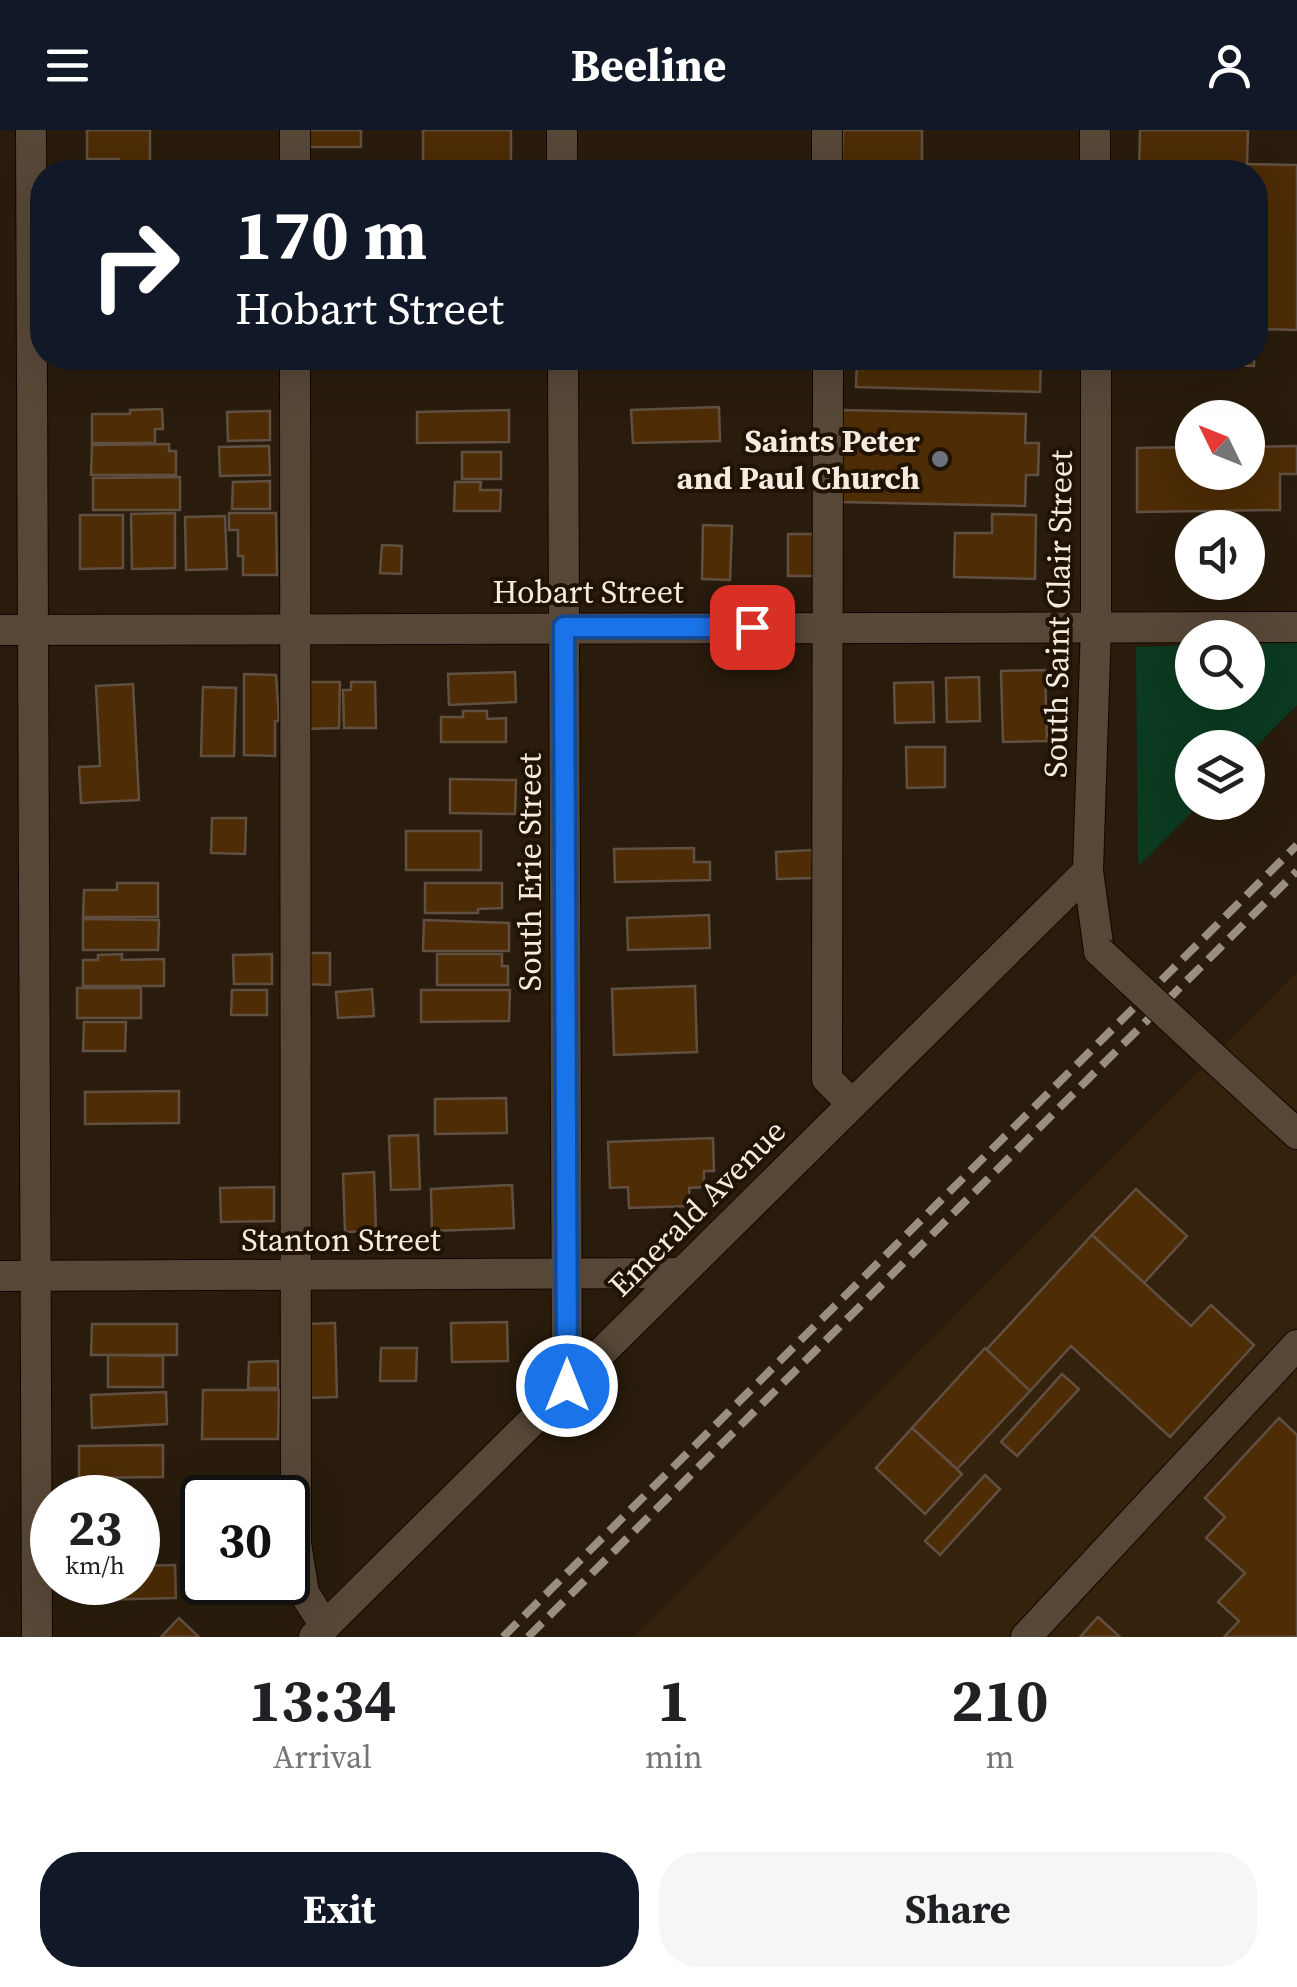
<!DOCTYPE html>
<html lang="en">
<head>
<meta charset="utf-8">
<style>
	body { margin:0; font-family:"Source Serif 4",serif; background:#f6f6f6; color:#202124; height:100vh; display:flex; flex-direction:column; font-size:38px; white-space:nowrap }
	* { box-sizing:border-box; margin:0 }
	p { font-size:32px; color:#757577 }
	.icon { flex:none; width:55px; height:55px; fill:none; stroke:currentColor; stroke-width:2; stroke-linecap:round; stroke-linejoin:round }
	.map { position:relative; height:1507px; overflow:hidden }
	.side { display:flex; flex-direction:column; background:#fff; flex:1 }
	.side>* { flex:none }
	.guide { position:absolute; left:30px; top:30px; width:1238px; height:210px; border-radius:40px; box-shadow:0 10px 40px #0002; background:#111827; color:#fff; overflow:hidden }
	.needle { width:65px; rotate:313deg }
	.controls { position:absolute; left:1175px; top:270px; display:grid; gap:20px }
	.controls a { display:grid; place-items:center; width:90px; height:90px; border-radius:50%; background:#fff; box-shadow:0 10px 40px #0002; font-size:50px }
	.speed { position:absolute; left:30px; top:1345px; display:flex; gap:20px; font-size:50px; font-weight:700; text-align:center }
	.speed>* { display:grid; place-content:center; width:130px; height:130px; border-radius:50%; background:#fff; box-shadow:0 10px 40px #0002; line-height:1 }
	.speed small { font-size:25px; font-weight:400 }
	.speed .limit { border:5px solid #111; border-radius:15px; background:#fff; color:#111 }
	.pin { position:absolute; display:grid; place-items:center; width:85px; height:85px; color:#fff; margin:-42px; border-radius:20px; box-shadow:0 5px 15px #0006 }
	.me { position:absolute; width:110px; margin:-55px; rotate:0deg; stroke-linejoin:round; filter:drop-shadow(0 0 8px #0008) }
	.turn { display:flex; align-items:center; gap:35px; height:210px; padding:0 40px; font-size:45px }
	.turn .icon { width:130px; height:130px; stroke-width:2.5 }
	.turn b { display:block; font-size:70px; line-height:85px }
	.eta { display:flex; justify-content:space-evenly; align-items:center; height:170px; text-align:center }
	.eta b { font-size:60px; font-weight:700; line-height:70px }
	.button { display:flex; gap:20px; margin-top:auto; padding:20px 40px }
	.button a { flex:1; height:115px; border-radius:40px; background:#111827; color:#fff; font-size:40px; font-weight:700; line-height:115px; text-align:center }
	.button a+a { background:#f6f6f6; color:#202124 }
	header { display:flex; justify-content:space-between; align-items:center; height:130px; padding:0 40px; background:#111827; color:#fff; font-size:45px; font-weight:700 }
	.map>svg:first-child { display:block }
</style>
</head>
<body>
<header><svg class="icon" aria-label="menu" viewBox="0 0 24 24"><path d="M4 6h16M4 12h16M4 18h16"/></svg>Beeline<svg class="icon" aria-label="person" viewBox="0 0 24 24"><circle cx="12" cy="8" r="4"/><path d="M4 21q1-7 8-7t8 7"/></svg></header>
<div class="map">
<svg width="1297" height="1507" viewBox="0 0 1297 1507">
	<rect width="100%" height="100%" fill="#291c0c"/>
	<path fill="#34220c" d="M1297,842V1507H634L1195,945Z"/>
	<path fill="#0b3a20" d="M1297,513V575L1248,625V618H1192V672L1201,673L1138,737L1136,517L1192,515V562H1248V514Z"/>
	<g fill="#4d2c06" stroke="#615041" stroke-width="2.5">
		<path d="M87,0H150V35H119V29H87Z"/>
		<rect x="303" y="0" width="58" height="17"/>
		<path d="M423,0H511V34L423,35Z"/>
		<path d="M843,0H922V37L842,35Z"/>
		<path d="M1140,0H1248L1247,34L1297,35V200L1255,199V42H1139Z"/>
		<rect x="87" y="37" width="74" height="5"/>
		<path d="M857,228H1041L1040,262L856,257Z"/>
		<path d="M1134,228H1254V236L1134,233Z"/>
		<path d="M719,277L720,311L633,313L631,280Z"/>
		<path d="M162,279L163,299H155V313H92V284H130V280Z"/>
		<path d="M509,280V312L417,313V282Z"/>
		<path d="M843,280L1026,284L1025,313H1039L1038,345H1026L1025,376L841,372Z"/>
		<path d="M270,281V310L228,311L227,282Z"/>
		<path d="M169,314V321H176V345H91L92,315Z"/>
		<path d="M269,316L270,345L220,346L219,317Z"/>
		<path d="M1297,316V344H1280V380L1137,382V318L1192,317V342H1248V317Z"/>
		<rect x="462" y="322" width="39" height="27"/>
		<path d="M180,347V380H93V348Z"/>
		<path d="M270,351V379H232L233,352Z"/>
		<path d="M455,352H481L480,360H501L500,381H454Z"/>
		<path d="M175,383V438L132,439L131,384Z"/>
		<path d="M229,383H276L277,445H243V426H238V400H229Z"/>
		<path d="M992,384L1036,385L1035,449L954,447L955,403H992Z"/>
		<path d="M80,385H123V438L80,439Z"/>
		<path d="M225,386L227,439L186,440L185,387Z"/>
		<path d="M703,395L732,396L730,450L702,449Z"/>
		<rect x="788" y="404" width="27" height="42"/>
		<path d="M382,415L402,416L401,444L380,443Z"/>
		<path d="M1045,540L1047,611L1003,612L1001,541Z"/>
		<path d="M515,542L516,572L449,575L448,544Z"/>
		<path d="M244,544L276,545L279,591H275V626L244,625Z"/>
		<path d="M979,547L980,591L947,592L946,548Z"/>
		<path d="M308,552H340L339,598L302,599Z"/>
		<path d="M351,552H375L376,598H344L343,560H351Z"/>
		<path d="M933,552L934,592L895,593L894,553Z"/>
		<path d="M133,554L139,670L81,673L79,637L100,636L96,556Z"/>
		<path d="M203,557L236,558L234,626H201Z"/>
		<path d="M463,581H487V589L506,588V612H441V587H463Z"/>
		<path d="M906,617H945V657L907,658Z"/>
		<path d="M450,649L516,650L515,684L450,683Z"/>
		<path d="M212,688H246L245,724L211,723Z"/>
		<rect x="406" y="701" width="75" height="39"/>
		<path d="M694,718V732H710V750L615,752L614,719Z"/>
		<path d="M812,720L813,748L777,749L776,722Z"/>
		<path d="M117,753H158V787H83L84,760H117Z"/>
		<path d="M425,753H502V778L478,779V783H425Z"/>
		<path d="M709,785L710,818L628,820L627,788Z"/>
		<path d="M83,789L159,790L158,820H83Z"/>
		<path d="M424,790L509,793V821H423Z"/>
		<path d="M305,823H330V855L305,854Z"/>
		<path d="M122,824V830L164,829V856H83V830H98V825Z"/>
		<path d="M272,824V854H234L233,825Z"/>
		<path d="M437,824H502V836H508V855H437Z"/>
		<path d="M695,856L697,922L614,925L612,859Z"/>
		<rect x="77" y="858" width="64" height="30"/>
		<path d="M372,859L374,886L338,888L336,862Z"/>
		<path d="M232,860H267V885H231Z"/>
		<path d="M421,860H510L509,891L421,892Z"/>
		<path d="M84,892H126L125,921H83Z"/>
		<path d="M179,961V993L85,994V962Z"/>
		<path d="M506,968L507,1003L435,1004V969Z"/>
		<path d="M418,1005L420,1059L391,1060L389,1006Z"/>
		<path d="M713,1008L714,1041H704V1057L689,1058L690,1076L629,1078L628,1057L610,1058L608,1012Z"/>
		<path d="M374,1042L376,1101L345,1102L343,1044Z"/>
		<path d="M512,1055L514,1098L432,1101L431,1059Z"/>
		<path d="M274,1057V1091L221,1092L220,1058Z"/>
		<path d="M1136,1059L1187,1106L1144,1153L1092,1105Z"/>
		<path d="M1092,1105L1191,1196L1211,1175L1254,1215L1170,1307L1071,1216L1030,1261L986,1220Z"/>
		<path d="M507,1192L508,1231L452,1232L451,1193Z"/>
		<path d="M335,1193L337,1267L308,1268L307,1194Z"/>
		<path d="M92,1194H177V1225H91Z"/>
		<path d="M381,1218H417L416,1251H380Z"/>
		<path d="M985,1218L1030,1261L957,1339L912,1298Z"/>
		<path d="M108,1225L163,1226V1257H108Z"/>
		<path d="M278,1231V1258H248L249,1232Z"/>
		<path d="M1062,1244L1079,1259L1017,1326L1001,1312Z"/>
		<path d="M203,1260H279L278,1309H202Z"/>
		<path d="M166,1262L167,1294L92,1298L91,1265Z"/>
		<path d="M1279,1288L1297,1305V1507H1224L1239,1491L1218,1472L1245,1443L1206,1408L1225,1387L1205,1368Z"/>
		<path d="M912,1298L962,1344L925,1384L876,1338Z"/>
		<path d="M163,1315V1347L79,1348V1316Z"/>
		<path d="M985,1345L1000,1359L940,1425L925,1411Z"/>
		<path d="M175,1435L176,1468L94,1470V1452H138V1436Z"/>
		<path d="M1098,1487L1120,1507H1080Z"/>
		<path d="M179,1488L199,1507H161Z"/>
	</g>
	<g fill="none" stroke-linecap="round" stroke-linejoin="round">
		<g stroke="#120600" stroke-width="32">
			<g id="minor">
				<path d="M31,0L37,1507"/>
				<path d="M562,0V42"/>
				<path d="M827,0V42"/>
				<path d="M1095,0V42"/>
				<path d="M295,42V0"/>
				<path d="M295,228L296,1413L304,1463L325,1496"/>
				<path d="M563,228L567,1256"/>
				<path d="M828,228L827,949L852,974"/>
				<path d="M1096,228V496L1088,741L1099,821"/>
				<path d="M0,500L1297,497"/>
				<path d="M1213,927L1297,1004"/>
				<path d="M0,1146L681,1143"/>
				<path d="M314,1507L1088,741"/>
				<path d="M1026,1507L1297,1215"/>
			</g>
		</g>
		<use href="#minor" stroke="#574737" stroke-width="30"/>
		<g stroke="#998e81" stroke-width="8" stroke-dasharray="20 10" stroke-linecap="butt">
			<path d="M503,1507L1297,715"/>
			<path d="M528,1507L1297,741"/>
		</g>
		<g stroke="#120600" stroke-width="32" stroke-linecap="butt">
			<path id="minor-bridge" d="M1099,821L1213,927"/>
		</g>
		<use href="#minor-bridge" stroke="#574737" stroke-width="30"/>
	</g>
	<g fill="none" stroke-linecap="round" stroke-linejoin="round">
		<g stroke="#114b97" stroke-width="25">
			<path id="route" d="M567,1256L564,497H752"/>
		</g>
		<use href="#route" stroke="#1a73e8" stroke-width="18"/>
	</g>
	<circle fill="#6b7280" stroke="#201304" stroke-width="4" cx="940" cy="329" r="10"/>
	<g text-anchor="middle" dominant-baseline="central" stroke-width="8" stroke-linejoin="round" paint-order="stroke">
		<g font-size="32" font-weight="bold" fill="#f4ebe1" stroke="#201304" text-anchor="end">
			<text x="920" y="311">Saints Peter<tspan x="920" dy="37">and Paul Church</tspan></text>
		</g>
		<g font-size="32" fill="#f4ebe1" stroke="#201304">
			<text x="588" y="462">Hobart Street</text>
			<text transform="translate(1058 484) rotate(-89)">South Saint Clair Street</text>
			<text transform="translate(530 742) rotate(-90)">South Erie Street</text>
			<text transform="translate(697 1078) rotate(-45)">Emerald Avenue</text>
			<text x="341" y="1110">Stanton Street</text>
		</g>
	</g>
</svg>
<div class="controls">
<a><svg class="needle" viewBox="-14 -14 28 28"><path d="M0-13l5 13h-10z" fill="#e53935"/><path d="M0 13l5-13h-10z" fill="#757577"/></svg></a>
<a><svg class="icon" aria-label="sound" viewBox="0 0 24 24"><path d="M4 9h4l5-4v14l-5-4H4zM17 9q2 3 0 6"/></svg></a>
<a><svg class="icon" aria-label="search" viewBox="0 0 24 24"><circle cx="10" cy="10" r="6"/><path d="M15 15l6 6"/></svg></a>
<a><svg class="icon" aria-label="layers" viewBox="0 0 24 24"><path d="M12 4l9 5-9 5-9-5zM3 14l9 5 9-5"/></svg></a>
</div>
<div class="speed"><div>23<small>km/h</small></div><div class="limit">30</div></div>
<div class="pin" style="left:752px;top:497px;background:#d93025"><svg class="icon" aria-label="arrive" viewBox="0 0 24 24"><path d="M6 21V4h12l-3 4 3 4H6"/></svg></div>
<svg class="me" style="left:567px;top:1256px" viewBox="-20 -20 40 40"><circle r="17" fill="#1a73e8" stroke="#fff" stroke-width="3"/><path d="M0-11L8 9 0 5-8 9z" fill="#fff"/></svg>
<div class="guide">
<div class="turn"><svg class="icon" aria-label="right" viewBox="0 0 24 24"><path d="M7 20v-9h11M14 6l5 5-5 5"/></svg><div><b>170 m</b>Hobart Street</div></div>
</div>
</div>
<section class="side">
<div class="eta">
<div><b>13:34</b><p>Arrival</p></div>
<div><b>1</b><p>min</p></div>
<div><b>210</b><p>m</p></div>
</div>
<div class="button"><a>Exit</a><a>Share</a></div>
</section>
</body>
</html>
